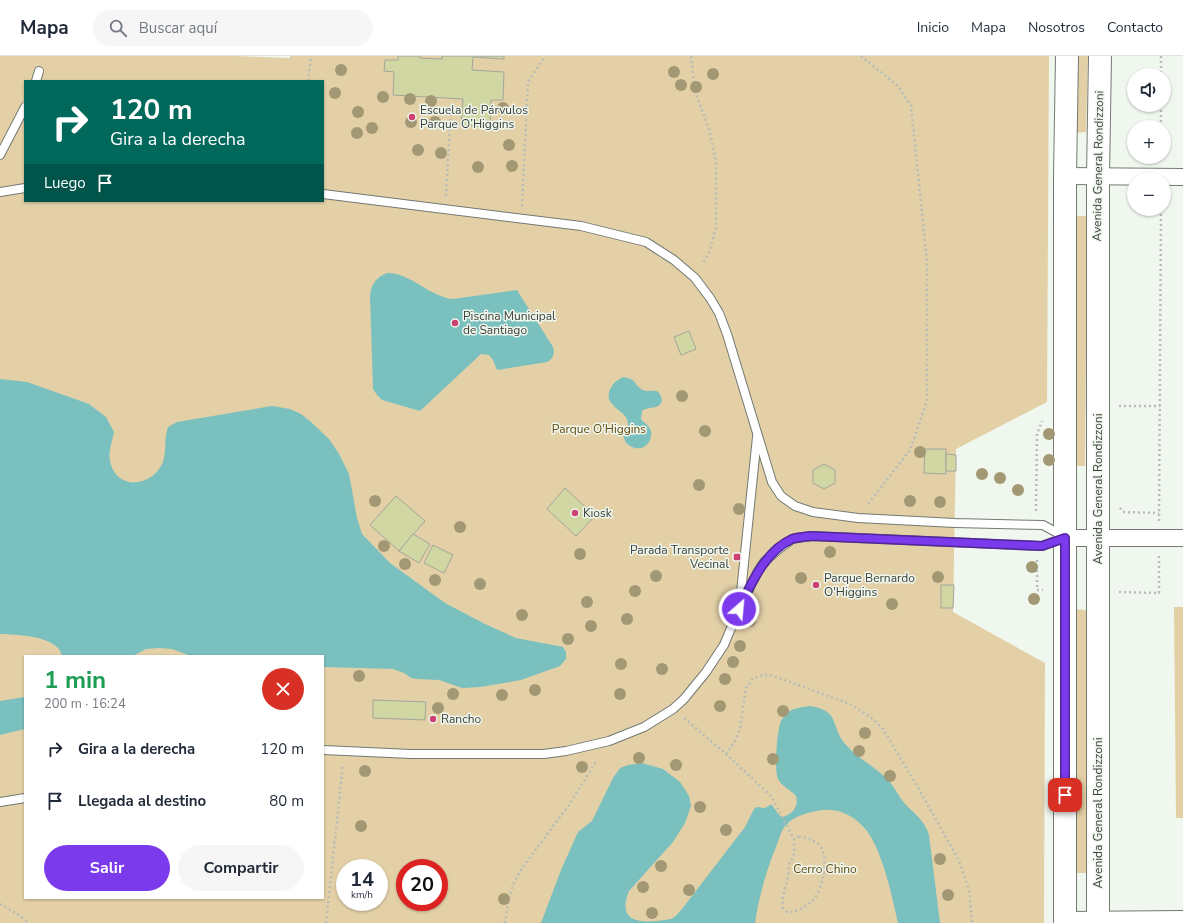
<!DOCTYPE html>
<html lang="es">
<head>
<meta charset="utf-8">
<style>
	body { margin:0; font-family:"Nunito Sans",sans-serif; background:#f6f6f7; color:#1f2937; height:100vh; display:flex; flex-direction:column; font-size:15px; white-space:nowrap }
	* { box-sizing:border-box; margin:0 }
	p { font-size:13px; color:#747a83 }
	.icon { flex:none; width:22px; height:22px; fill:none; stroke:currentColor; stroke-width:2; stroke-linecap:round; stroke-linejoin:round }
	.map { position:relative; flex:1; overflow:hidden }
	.panel { position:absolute; left:24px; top:599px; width:300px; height:244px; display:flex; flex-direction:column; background:#fff; border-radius:0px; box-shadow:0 1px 3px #0004 }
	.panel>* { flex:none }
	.banner { position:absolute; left:24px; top:24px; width:300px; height:122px; border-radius:0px; box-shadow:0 1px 3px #0004; background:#00695c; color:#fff; overflow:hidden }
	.controls { position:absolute; left:1127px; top:12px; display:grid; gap:8px }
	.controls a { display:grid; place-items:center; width:44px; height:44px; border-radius:50%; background:#fff; box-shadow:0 1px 3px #0004; font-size:20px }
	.speed { position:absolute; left:336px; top:803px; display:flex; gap:8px; font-size:20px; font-weight:700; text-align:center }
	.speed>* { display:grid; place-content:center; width:52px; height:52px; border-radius:50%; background:#fff; box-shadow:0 1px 3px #0004; line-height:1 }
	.speed small { font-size:10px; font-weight:400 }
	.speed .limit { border:6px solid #d22; background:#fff; color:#111 }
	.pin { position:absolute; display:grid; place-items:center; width:34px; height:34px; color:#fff; margin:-17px; border-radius:8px; box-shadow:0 2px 6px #0006 }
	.me { position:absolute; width:44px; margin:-22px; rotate:27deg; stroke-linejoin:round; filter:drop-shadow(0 0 3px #0008) }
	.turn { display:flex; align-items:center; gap:14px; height:84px; padding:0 20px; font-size:18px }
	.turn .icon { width:52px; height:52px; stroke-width:2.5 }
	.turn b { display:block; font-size:28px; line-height:34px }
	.then { display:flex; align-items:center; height:38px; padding:0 20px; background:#0003; gap:8px; font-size:15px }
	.round { display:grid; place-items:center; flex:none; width:42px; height:42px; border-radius:21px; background:#f6f6f7 }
	.headline { display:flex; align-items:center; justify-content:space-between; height:68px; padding:0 20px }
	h1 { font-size:24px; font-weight:700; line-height:30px; color:#1e9e55 }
	.action { display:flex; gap:8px; margin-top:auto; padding:8px 20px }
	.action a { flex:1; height:46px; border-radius:24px; background:#7c3aed; color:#fff; font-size:16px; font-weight:700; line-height:46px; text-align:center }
	.action a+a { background:#f6f6f7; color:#1f2937 }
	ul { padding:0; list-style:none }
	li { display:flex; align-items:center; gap:12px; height:52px; padding:0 20px }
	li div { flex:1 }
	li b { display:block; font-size:15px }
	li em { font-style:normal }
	header { display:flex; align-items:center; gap:24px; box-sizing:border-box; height:56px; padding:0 20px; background:#fff; border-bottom:1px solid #e0e1e3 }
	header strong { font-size:19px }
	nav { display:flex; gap:22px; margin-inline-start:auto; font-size:14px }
	.search { width:280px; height:36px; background:#f6f6f7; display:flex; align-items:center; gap:10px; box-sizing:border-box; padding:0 14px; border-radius:22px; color:#747a83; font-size:15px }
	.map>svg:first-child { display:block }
</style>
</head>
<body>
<header>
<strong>Mapa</strong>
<div class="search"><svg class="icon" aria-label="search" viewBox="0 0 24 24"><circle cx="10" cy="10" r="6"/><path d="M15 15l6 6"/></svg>Buscar aquí</div>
<nav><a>Inicio</a><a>Mapa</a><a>Nosotros</a><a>Contacto</a></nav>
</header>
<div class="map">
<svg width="1183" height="867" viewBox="0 0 1183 867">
	<rect width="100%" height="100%" fill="#eff7ee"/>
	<g fill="#e3d0a7" fill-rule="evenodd">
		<path d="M0,0H233L290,2V0H1049L1047,346L956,393L953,556L1045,607L1044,867H0ZM25,25H323V145H25ZM25,600H323V842H25ZM345,812H379V846H345ZM405,812H439V846H405Z"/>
		<path d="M1075,0H1088L1086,76L1074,77Z"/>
		<path d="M1074,160H1087L1085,410H1073Z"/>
		<path d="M1174,551H1183V762H1176Z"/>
		<path d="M1074,553L1087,554L1088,817H1075Z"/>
	</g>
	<g fill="#7ac0bf">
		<path d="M387,217C412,217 429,241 453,243L517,234L553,291C555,298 553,303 547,306L497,314L493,304L489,299L481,298L420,355L382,344L377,339L373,333L370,240C371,228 377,221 387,217Z"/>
		<path d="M623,321C638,323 633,329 643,334C649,337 659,331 661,341C662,344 662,345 661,347C657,354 647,350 642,355L641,363C644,367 649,369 651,375C652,378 651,381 650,384C641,403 613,386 628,369C628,358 620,357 613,349C603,339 612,326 623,321Z"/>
		<path d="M0,323L27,326L89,348L106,361L114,376C112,386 107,399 111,409C119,434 150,430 161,410C168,398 163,384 168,371L177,366L272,350L290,353L301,358L311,366L329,383L339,398L349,418L357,462L362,478L390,507L445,547L485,568L516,582L563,591L566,596V603L560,610L521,624L480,631L462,632L439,624L418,623L411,622L404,617L393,613L323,611V600H191L172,593L159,592L146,593L133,600H63C61,598 60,594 58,592C45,579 17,579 0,578Z"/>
		<path d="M25,641V673L0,679V645Z"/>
		<path d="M810,650C842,655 829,671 847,690C858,702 873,710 885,721C894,729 898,740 905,748C915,758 925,765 929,779L940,867H898C892,840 883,797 867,775C856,761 841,752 822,754C810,756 795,759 786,769C781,774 779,784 776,791C766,815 759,841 755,867H541L561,814L578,776L592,765L613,722L620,712L628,709L642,707L663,713L680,726L689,740L691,750L685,767L673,786L629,835C618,862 634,867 657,865C662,864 669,864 673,862C676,860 679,856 682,853L745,771L754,753L757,751L765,752L770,749H772L779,759L783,761C793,758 799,750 796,740C791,734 781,730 778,723C774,714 777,677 780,668C781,664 784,660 787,657C793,652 803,651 810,650Z"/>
	</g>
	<g fill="#d1d7a2" stroke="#a4a59b">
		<path d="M398,0H420V2L442,3V0H504V3L473,1L472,14L504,16L503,44H491L490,71L461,69L463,43L393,39L394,16L384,15L385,4H398Z"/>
		<path d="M689,275L696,293L681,299L674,281Z"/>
		<path d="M925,393H946V418L924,417Z"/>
		<path d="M946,398L956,399V415H946Z"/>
		<path d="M824,408L835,414V427L824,433L813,427V414Z"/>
		<path d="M565,432L595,460L576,480L547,453Z"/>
		<path d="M396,440L425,465L399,495L370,469Z"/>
		<path d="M413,478L430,488L419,507L399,495Z"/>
		<path d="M433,489L453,499L444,517L424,507Z"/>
		<path d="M941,529H954L953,552H941Z"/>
		<path d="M373,644L426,646L425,664L373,662Z"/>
	</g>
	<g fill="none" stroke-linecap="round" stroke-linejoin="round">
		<g stroke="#737971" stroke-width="10">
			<g id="service">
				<path d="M36,25L39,15"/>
				<path d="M0,99L25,51"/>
				<path d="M0,136L25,132"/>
				<path d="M323,138L581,170L646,186L674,204L695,222L710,242L719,257L727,278L772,426L781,440L795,450L813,456L858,462L955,467L1043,469L1063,480"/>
				<path d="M740,546L757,381"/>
				<path d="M323,694L411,698H544L566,695L609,685L644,671L673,653L684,643L706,616L724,589L739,553L758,515L764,506L779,493L792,483L811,480L1042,490L1064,482"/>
				<path d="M0,746L25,742"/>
			</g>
		</g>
		<g stroke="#737971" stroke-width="18">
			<g id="minor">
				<path d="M1065,120L1183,121"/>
				<path d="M1065,482H1183"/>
				<path d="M1065,864L1183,863"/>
			</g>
		</g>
		<g stroke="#737971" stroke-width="24">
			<path id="secondary" d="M1065,867V120L1067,0"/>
		</g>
		<g stroke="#737971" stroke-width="24">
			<path id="primary" d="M1098,867V120L1100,0"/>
		</g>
		<g stroke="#b7bdb6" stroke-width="2.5" stroke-dasharray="2 3" stroke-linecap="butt">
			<path d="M691,0L695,36L709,73L716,106V171L710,194L702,209"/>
			<path d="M861,0L898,30L911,50L927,206V345L910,394L868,448"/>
			<path d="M1161,0V19"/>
			<path d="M308,25L311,0"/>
			<path d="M1161,49V71"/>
			<path d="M446,140L451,50"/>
			<path d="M522,150L528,26L545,0"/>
			<path d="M1119,350H1160"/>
			<path d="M1120,452L1123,456L1159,457"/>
			<path d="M1036,455L1037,378L1042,365"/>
			<path d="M1159,465L1161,153"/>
			<path d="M1037,504V534H1043"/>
			<path d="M1119,536L1159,537V500"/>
			<path d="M684,662L726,698L771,740L794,783"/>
			<path d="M726,698L735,685L740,673L746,632L753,622L763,619H771L850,648L873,663L883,673L916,728L957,801L964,818L969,834L972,867"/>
			<path d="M799,780C805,782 812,783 817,787C831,797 823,832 814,843C809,849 786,864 783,851C781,841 786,831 788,821C789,816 788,811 790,806C791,804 793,803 793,801C795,796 794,788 794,783Z"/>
			<path d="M0,848L22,861L29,867"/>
			<path d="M326,867L343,708"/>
			<path d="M505,867L509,841L514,827L522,812L569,749L597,704"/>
		</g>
		<use href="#service" stroke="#fff" stroke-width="8"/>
		<use href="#minor" stroke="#fff" stroke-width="16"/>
		<use href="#secondary" stroke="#fff" stroke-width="22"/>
		<use href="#primary" stroke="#fff" stroke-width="22"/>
	</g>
	<g fill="#a29873">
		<circle cx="341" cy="14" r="6"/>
		<circle cx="674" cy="16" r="6"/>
		<circle cx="713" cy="18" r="6"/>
		<circle cx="681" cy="29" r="6"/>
		<circle cx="696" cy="31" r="6"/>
		<circle cx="335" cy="37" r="6"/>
		<circle cx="383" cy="41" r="6"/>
		<circle cx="410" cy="43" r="6"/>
		<circle cx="431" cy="45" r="6"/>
		<circle cx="503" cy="52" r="6"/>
		<circle cx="358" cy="56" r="6"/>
		<circle cx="411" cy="66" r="6"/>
		<circle cx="435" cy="66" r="6"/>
		<circle cx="372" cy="72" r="6"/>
		<circle cx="357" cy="77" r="6"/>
		<circle cx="509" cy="89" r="6"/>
		<circle cx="418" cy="94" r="6"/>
		<circle cx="441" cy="97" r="6"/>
		<circle cx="512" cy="110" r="6"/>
		<circle cx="478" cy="111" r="6"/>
		<circle cx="682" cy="340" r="6"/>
		<circle cx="705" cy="375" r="6"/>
		<circle cx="1049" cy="378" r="6"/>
		<circle cx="920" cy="396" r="6"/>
		<circle cx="1049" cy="404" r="6"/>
		<circle cx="982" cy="418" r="6"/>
		<circle cx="1000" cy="422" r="6"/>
		<circle cx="699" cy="429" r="6"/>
		<circle cx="1018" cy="434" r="6"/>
		<circle cx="375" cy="445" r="6"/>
		<circle cx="910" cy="445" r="6"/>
		<circle cx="940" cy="446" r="6"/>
		<circle cx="739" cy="453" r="6"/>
		<circle cx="460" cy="471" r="6"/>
		<circle cx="384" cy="490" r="6"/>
		<circle cx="830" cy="496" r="6"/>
		<circle cx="580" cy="498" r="6"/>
		<circle cx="405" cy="508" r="6"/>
		<circle cx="1032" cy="511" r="6"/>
		<circle cx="656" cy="520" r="6"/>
		<circle cx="938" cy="521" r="6"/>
		<circle cx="801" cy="522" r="6"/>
		<circle cx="435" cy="524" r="6"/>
		<circle cx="480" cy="528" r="6"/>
		<circle cx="635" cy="535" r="6"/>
		<circle cx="1034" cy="543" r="6"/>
		<circle cx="587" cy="546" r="6"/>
		<circle cx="892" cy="548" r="6"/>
		<circle cx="522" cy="559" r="6"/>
		<circle cx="627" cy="563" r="6"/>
		<circle cx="750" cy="565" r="6"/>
		<circle cx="591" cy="570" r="6"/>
		<circle cx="568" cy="583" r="6"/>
		<circle cx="740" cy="590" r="6"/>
		<circle cx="733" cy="606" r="6"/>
		<circle cx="621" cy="608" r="6"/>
		<circle cx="662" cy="613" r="6"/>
		<circle cx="359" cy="620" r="6"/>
		<circle cx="725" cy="623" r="6"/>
		<circle cx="535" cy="634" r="6"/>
		<circle cx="453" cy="638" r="6"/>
		<circle cx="620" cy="638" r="6"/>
		<circle cx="502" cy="639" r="6"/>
		<circle cx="720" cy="650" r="6"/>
		<circle cx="438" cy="652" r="6"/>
		<circle cx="783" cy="655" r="6"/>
		<circle cx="865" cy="677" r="6"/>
		<circle cx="859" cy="695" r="6"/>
		<circle cx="639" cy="702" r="6"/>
		<circle cx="773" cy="703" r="6"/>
		<circle cx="676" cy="709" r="6"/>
		<circle cx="582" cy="711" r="6"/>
		<circle cx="365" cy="715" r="6"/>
		<circle cx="890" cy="720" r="6"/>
		<circle cx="700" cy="751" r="6"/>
		<circle cx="361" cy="770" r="6"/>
		<circle cx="726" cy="774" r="6"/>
		<circle cx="940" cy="803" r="6"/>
		<circle cx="661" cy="810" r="6"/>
		<circle cx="643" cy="831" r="6"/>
		<circle cx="689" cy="834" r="6"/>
		<circle cx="948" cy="839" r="6"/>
		<circle cx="504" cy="843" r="6"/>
		<circle cx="652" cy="857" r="6"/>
	</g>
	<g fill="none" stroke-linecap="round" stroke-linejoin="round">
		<g stroke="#51269a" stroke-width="10">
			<path id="route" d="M739,553C751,528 765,495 792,483C798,481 805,481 811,480L1042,490L1065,482V739"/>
		</g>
		<use href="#route" stroke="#7c3aed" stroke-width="7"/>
	</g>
	<g fill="#cd4072" stroke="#eff7ee" stroke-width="1.5">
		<circle cx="412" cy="61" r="4"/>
		<circle cx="455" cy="267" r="4"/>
		<circle cx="575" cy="457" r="4"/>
		<rect x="733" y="497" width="8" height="8" rx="2"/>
		<circle cx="816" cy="529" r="4"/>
		<circle cx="433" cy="663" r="4"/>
	</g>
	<g text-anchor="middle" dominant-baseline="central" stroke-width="3" stroke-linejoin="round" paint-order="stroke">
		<g font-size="12" fill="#3b3e3a" stroke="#eff7ee" text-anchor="start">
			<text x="420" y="54">Escuela de Párvulos<tspan x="420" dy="14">Parque O’Higgins</tspan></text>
			<text x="463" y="260">Piscina Municipal<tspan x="463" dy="14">de Santiago</tspan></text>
			<text x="583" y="457">Kiosk</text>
			<text x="729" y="494" text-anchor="end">Parada Transporte<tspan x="729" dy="14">Vecinal</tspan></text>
			<text x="824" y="522">Parque Bernardo<tspan x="824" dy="14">O'Higgins</tspan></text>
			<text x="441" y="663">Rancho</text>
		</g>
		<g font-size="12" fill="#3b3e3a" stroke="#eff7ee">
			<text transform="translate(1098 110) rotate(-89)">Avenida General Rondizzoni</text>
			<text transform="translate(1098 433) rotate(-90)">Avenida General Rondizzoni</text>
			<text transform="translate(1098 757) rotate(-90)">Avenida General Rondizzoni</text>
		</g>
		<g font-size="12" fill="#634b0f" stroke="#eff7ee">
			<text x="599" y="373">Parque O'Higgins</text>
			<text x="825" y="813">Cerro Chino</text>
		</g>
	</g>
</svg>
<div class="controls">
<a><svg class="icon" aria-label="sound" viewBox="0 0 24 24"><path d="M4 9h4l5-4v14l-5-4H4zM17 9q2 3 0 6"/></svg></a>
<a>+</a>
<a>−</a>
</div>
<div class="speed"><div>14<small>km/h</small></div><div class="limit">20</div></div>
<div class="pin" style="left:1065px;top:739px;background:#d93025"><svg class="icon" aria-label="arrive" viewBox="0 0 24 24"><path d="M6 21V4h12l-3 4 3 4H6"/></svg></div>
<svg class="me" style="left:739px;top:553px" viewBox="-20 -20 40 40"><circle r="17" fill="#7c3aed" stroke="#fff" stroke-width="3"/><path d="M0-11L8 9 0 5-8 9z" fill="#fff"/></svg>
<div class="banner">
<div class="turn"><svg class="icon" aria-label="right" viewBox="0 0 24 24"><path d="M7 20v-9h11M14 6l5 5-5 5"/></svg><div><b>120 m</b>Gira a la derecha</div></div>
<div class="then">Luego<svg class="icon" aria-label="arrive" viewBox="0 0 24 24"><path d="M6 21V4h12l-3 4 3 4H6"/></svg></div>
</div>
<section class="panel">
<div class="headline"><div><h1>1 min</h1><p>200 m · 16:24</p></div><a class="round" style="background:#d93025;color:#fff"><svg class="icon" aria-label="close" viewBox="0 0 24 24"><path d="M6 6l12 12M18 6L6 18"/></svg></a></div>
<ul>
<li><svg class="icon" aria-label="right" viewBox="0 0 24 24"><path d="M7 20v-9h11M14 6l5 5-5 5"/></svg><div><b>Gira a la derecha</b></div><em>120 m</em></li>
<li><svg class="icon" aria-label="arrive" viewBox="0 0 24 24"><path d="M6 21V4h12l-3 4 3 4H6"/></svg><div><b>Llegada al destino</b></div><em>80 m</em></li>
</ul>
<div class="action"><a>Salir</a><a>Compartir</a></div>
</section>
</div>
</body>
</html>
